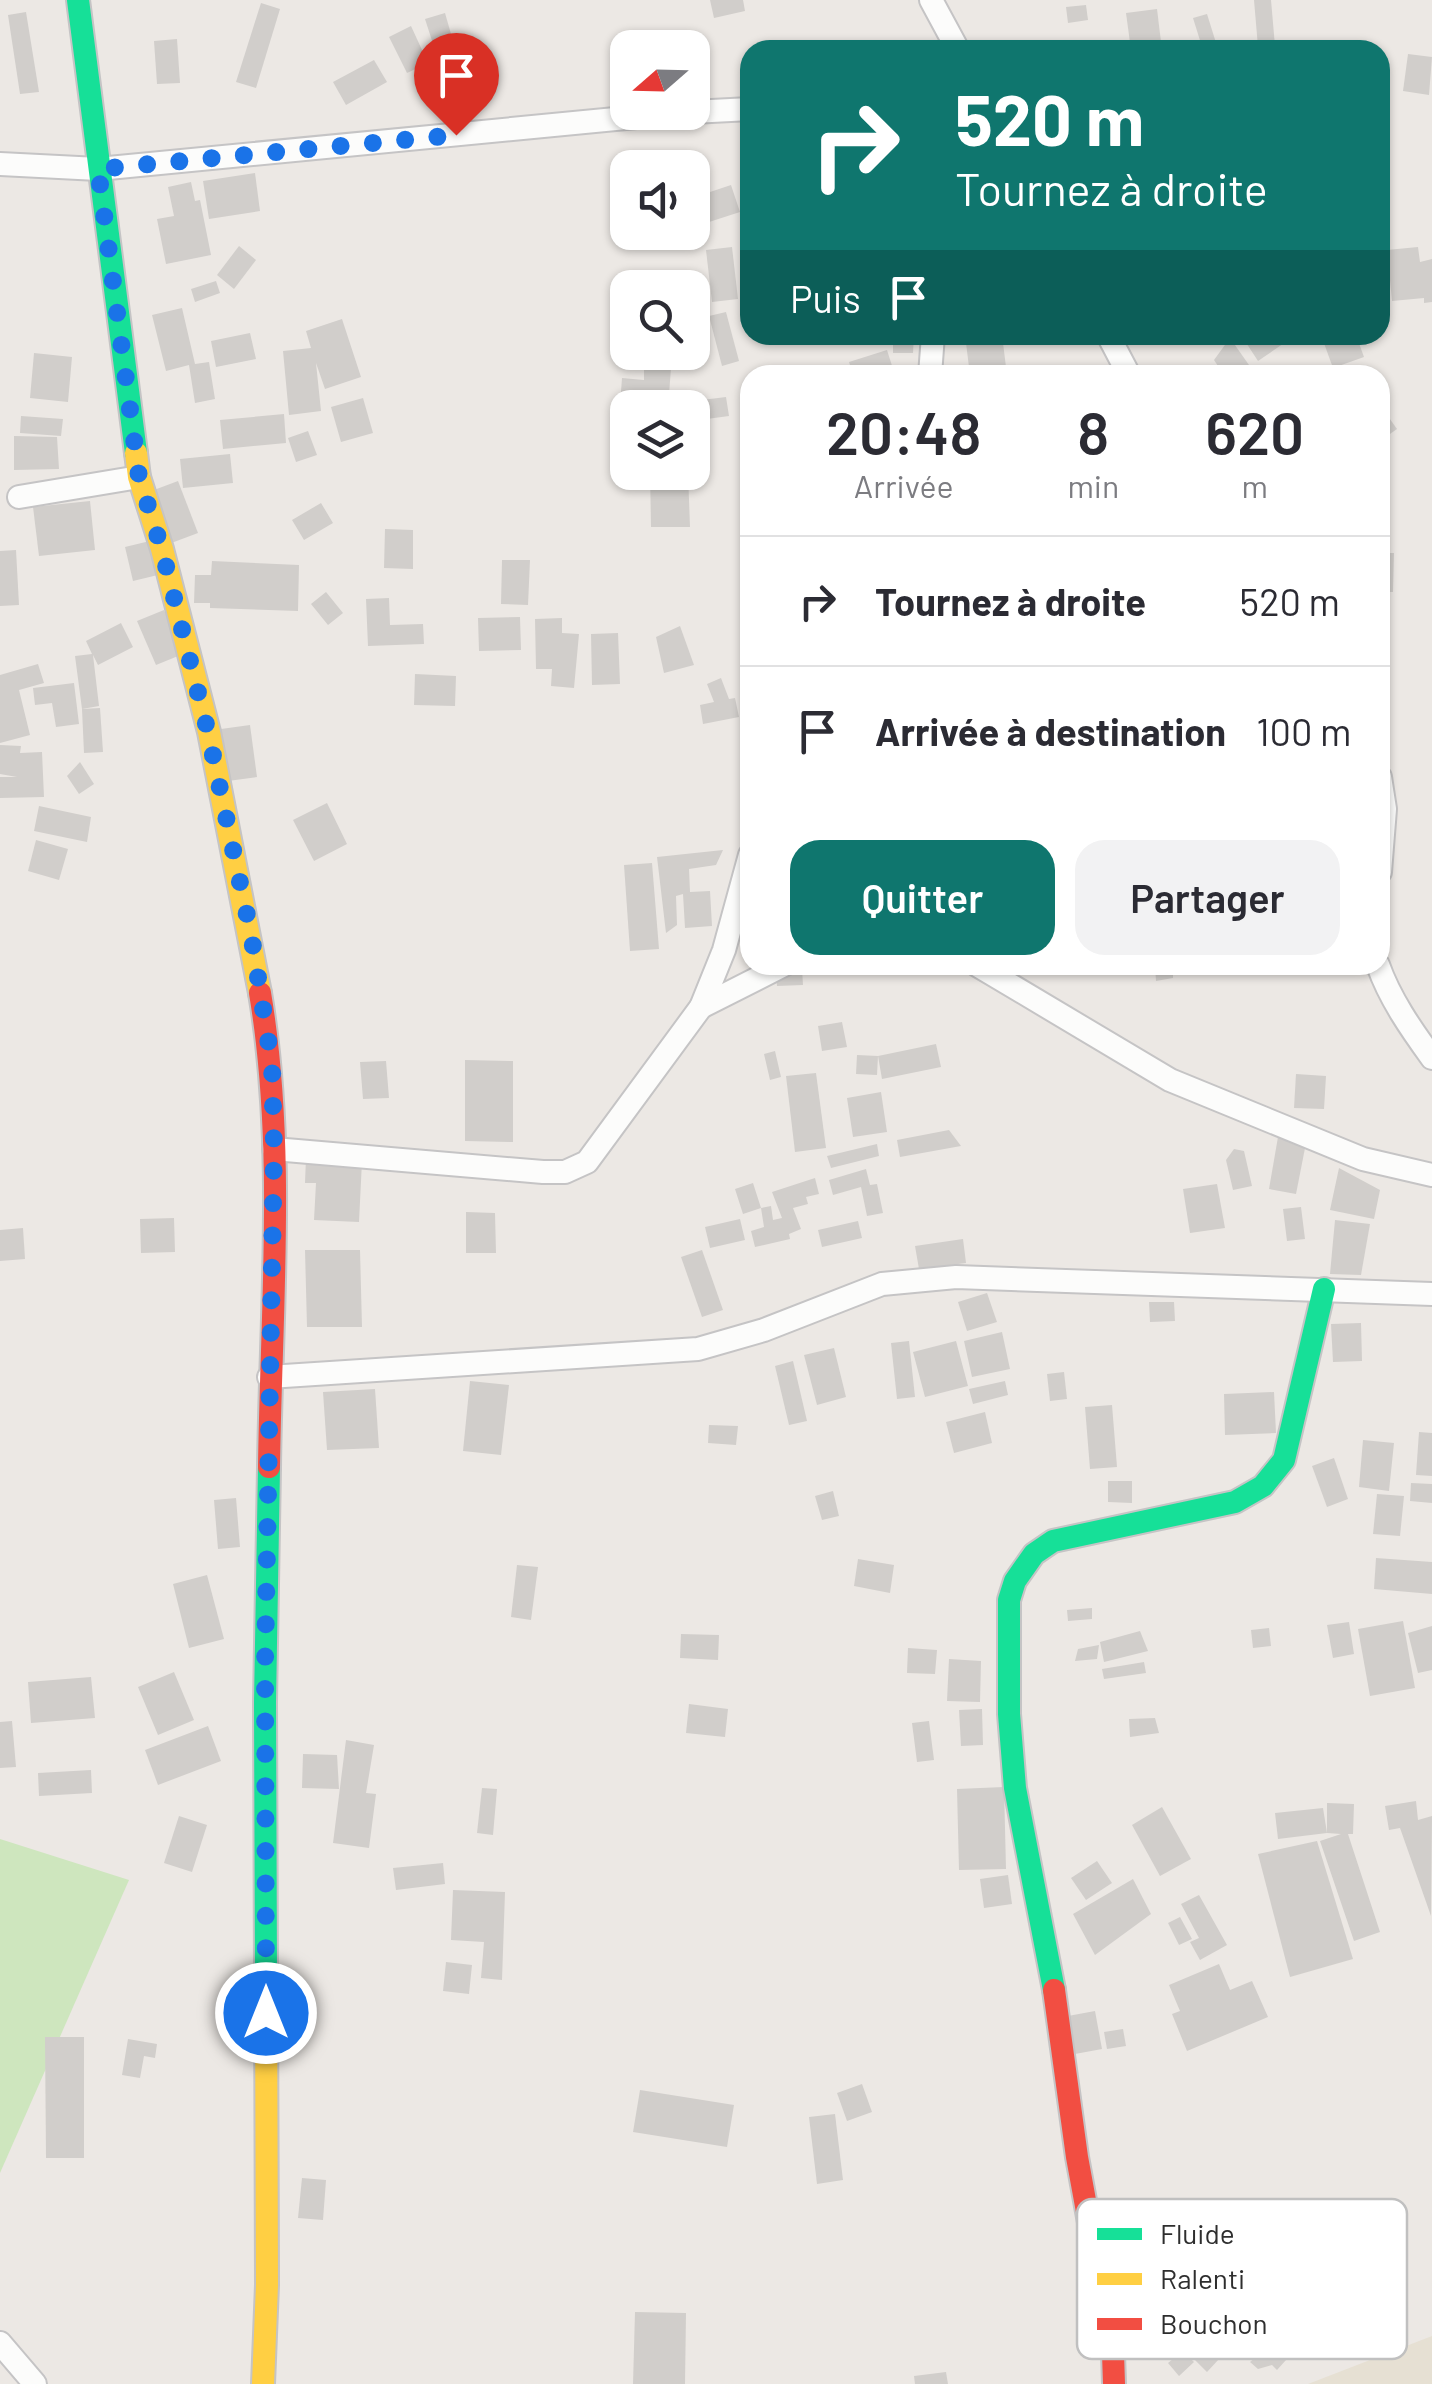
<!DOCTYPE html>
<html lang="fr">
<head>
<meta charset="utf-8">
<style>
	body { margin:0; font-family:Barlow,sans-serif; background:#f2f2f3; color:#2b2b33; height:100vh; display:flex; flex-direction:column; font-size:38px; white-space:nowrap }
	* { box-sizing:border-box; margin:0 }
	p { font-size:32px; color:#7c7c81 }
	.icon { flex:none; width:55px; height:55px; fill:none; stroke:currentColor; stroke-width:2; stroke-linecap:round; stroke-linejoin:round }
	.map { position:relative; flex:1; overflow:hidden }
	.drawer { position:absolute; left:740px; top:365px; width:650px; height:610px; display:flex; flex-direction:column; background:#fff; border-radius:30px; box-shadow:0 2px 8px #0004 }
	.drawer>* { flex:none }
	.banner { position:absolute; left:740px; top:40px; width:650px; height:305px; border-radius:30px; box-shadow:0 2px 8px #0004; background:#0f766e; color:#fff; overflow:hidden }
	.needle { width:65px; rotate:250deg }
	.controls { position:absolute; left:610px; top:30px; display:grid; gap:20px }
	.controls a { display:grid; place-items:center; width:100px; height:100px; border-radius:20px; background:#fff; box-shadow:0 2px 8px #0004; font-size:50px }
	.pin { position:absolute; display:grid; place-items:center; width:85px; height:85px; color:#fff; margin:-102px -42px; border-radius:50% 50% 50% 0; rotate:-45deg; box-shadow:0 0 10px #0007 }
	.pin .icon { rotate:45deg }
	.me { position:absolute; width:110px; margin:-55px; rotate:0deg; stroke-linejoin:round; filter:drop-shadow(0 0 8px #0008) }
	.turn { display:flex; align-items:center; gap:35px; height:210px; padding:0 50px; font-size:45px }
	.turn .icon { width:130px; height:130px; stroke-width:2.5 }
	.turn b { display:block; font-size:70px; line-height:85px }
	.then { display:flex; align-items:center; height:95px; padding:0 50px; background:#0003; gap:20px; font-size:38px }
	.eta { display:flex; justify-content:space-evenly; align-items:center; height:170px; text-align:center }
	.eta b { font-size:60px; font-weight:600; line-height:70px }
	.primary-button { display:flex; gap:20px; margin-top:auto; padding:20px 50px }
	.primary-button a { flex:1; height:115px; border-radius:30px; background:#0f766e; color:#fff; font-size:40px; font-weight:600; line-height:115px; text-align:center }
	.primary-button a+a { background:#f2f2f3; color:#2b2b33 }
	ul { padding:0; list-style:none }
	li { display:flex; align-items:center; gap:30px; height:130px; padding:0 50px; border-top:2px solid #e1e1e2 }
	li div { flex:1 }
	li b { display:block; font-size:38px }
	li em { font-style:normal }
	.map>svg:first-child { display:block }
</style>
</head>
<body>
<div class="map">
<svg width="1432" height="2384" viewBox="0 0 1432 2384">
	<rect width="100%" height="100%" fill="#ece8e4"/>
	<path fill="#e6e0d3" d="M1432,2336V2384H1308Z"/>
	<path fill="#cee6be" d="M0,1839L129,1880L0,2173Z"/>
	<g fill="#d1cecb">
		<path d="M710,0H743L745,11L714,18Z"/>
		<path d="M1254,0H1271L1275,46L1258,47Z"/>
		<path d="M261,3L280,9L256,88L236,82Z"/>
		<path d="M1086,5L1088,20L1068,23L1066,7Z"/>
		<path d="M1157,9L1162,50H1131L1126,13Z"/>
		<path d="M26,12L39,92L20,94L8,15Z"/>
		<path d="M445,13L455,48L436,53L425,19Z"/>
		<path d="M1207,14L1217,46L1203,50L1193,18Z"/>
		<path d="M411,26L428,63L407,73L389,37Z"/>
		<path d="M177,39L180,83L157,84L154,41Z"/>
		<path d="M1408,54L1432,57L1429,95L1403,91Z"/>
		<path d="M374,60L387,82L346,105L333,82Z"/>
		<path d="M463,81L470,100L440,102L438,83Z"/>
		<path d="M255,173L260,211L209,219L203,181Z"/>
		<path d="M191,182L195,201L200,200L211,255L166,264L157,219L174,216L168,187Z"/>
		<path d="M731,185L740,212L706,223L698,196Z"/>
		<path d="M239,246L256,260L234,289L217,275Z"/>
		<path d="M732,247L738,299L712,302L706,250Z"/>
		<path d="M1418,247L1420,262L1432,259V302L1424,303V298L1392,301L1387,250Z"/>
		<path d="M680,272L683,288H661L659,276Z"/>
		<path d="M216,281L220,293L195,302L191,289Z"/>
		<path d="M182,308L195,364L209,362L215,399L195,403L189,365L166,371L152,315Z"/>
		<path d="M726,312L739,361L722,366L709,316Z"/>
		<path d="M342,319L361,377L325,389L316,363L321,411L289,415L283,351L311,348L306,331Z"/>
		<path d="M250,333L256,359L216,367L211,341Z"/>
		<path d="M893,335H914L913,353H893Z"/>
		<path d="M965,335H1002L1007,375H970Z"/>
		<path d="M1241,335H1296L1258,361Z"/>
		<path d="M1321,335H1356L1364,357L1333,368Z"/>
		<path d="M1230,338L1256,375H1224L1214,360Z"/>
		<path d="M887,350L893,369L873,375H853L849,362Z"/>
		<path d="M34,353L72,357L68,402L30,398Z"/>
		<path d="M644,366L671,368L668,408L620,405L622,378L644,380Z"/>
		<path d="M726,397L729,416L692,421V408H687L686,402Z"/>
		<path d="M363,398L373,433L341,442L331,407Z"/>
		<path d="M1380,405L1397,429L1380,441Z"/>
		<path d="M284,414L286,443L223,449L220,420Z"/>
		<path d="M21,416L63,419L61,436L20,433Z"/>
		<path d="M308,431L317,455L296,462L288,438Z"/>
		<path d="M14,436L57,437L59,469L14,470Z"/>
		<path d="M230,454L233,483L183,488L180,459Z"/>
		<path d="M650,472H688L690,527H651Z"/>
		<path d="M178,481L198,533L166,545L146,493Z"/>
		<path d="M90,501L95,550L39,556L33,507Z"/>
		<path d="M321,503L333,523L304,540L292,520Z"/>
		<path d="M385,529L413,530V569L384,568Z"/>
		<path d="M154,540L162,574L133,581L125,547Z"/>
		<path d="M16,550L19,605L0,606V551Z"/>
		<path d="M1380,553H1394L1393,592H1380Z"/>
		<path d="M502,560H530L528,605L501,604Z"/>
		<path d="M212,561L299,565L298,611L210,608V603H194L195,575H211Z"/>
		<path d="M326,592L343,613L328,625L311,604Z"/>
		<path d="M389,598L390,625L423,624L424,644L368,646L366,599Z"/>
		<path d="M164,610L183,654L156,665L137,621Z"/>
		<path d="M520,617L521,650L479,651L478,618Z"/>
		<path d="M562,618V633L579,634L574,688L551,686L552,669H536L535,619Z"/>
		<path d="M121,623L133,647L98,665L93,655L99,706L82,709L75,656L92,654L86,641Z"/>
		<path d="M680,626L694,665L664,673L656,637Z"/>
		<path d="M618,633L620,684L592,685L591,634Z"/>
		<path d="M38,664L44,683L19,690L30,735L0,743V675Z"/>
		<path d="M415,674L456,676L455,706L414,705Z"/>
		<path d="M721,678L729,699L735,698L739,717L703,724L700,705L714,702L707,684Z"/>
		<path d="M74,683L79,724L56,727L52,703L35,705L33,688Z"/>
		<path d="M100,708L103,752L84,753L82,709Z"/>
		<path d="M250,725L257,777L228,781L221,729Z"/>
		<path d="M0,745L21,746L20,753L42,752L44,797L0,798V777H17L0,774Z"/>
		<path d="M80,762L94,784L79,794L67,776Z"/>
		<path d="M327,803L347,844L314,861L293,820Z"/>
		<path d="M39,806L91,817L87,842L34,831Z"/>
		<path d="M36,840L68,849L59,880L28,871Z"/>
		<path d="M723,850L716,865L689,869L690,892L710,891L712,926L685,928L683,894L676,896L677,925L666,933L657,857Z"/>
		<path d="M652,863L659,949L630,951L624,865Z"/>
		<path d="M1155,965H1173V978L1156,981Z"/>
		<path d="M802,969L803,985L777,986L776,970Z"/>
		<path d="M842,1022L847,1047L822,1051L818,1026Z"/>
		<path d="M936,1044L941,1067L882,1079L878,1056Z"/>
		<path d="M775,1051L781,1077L770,1080L764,1054Z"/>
		<path d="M857,1055L878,1056L877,1075L856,1074Z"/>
		<path d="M465,1060L513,1061V1142L465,1141Z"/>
		<path d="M386,1061L389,1098L363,1099L360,1062Z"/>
		<path d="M816,1073L826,1148L795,1152L786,1076Z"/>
		<path d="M1296,1074L1326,1076L1324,1109L1294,1108Z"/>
		<path d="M881,1092L887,1132L853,1137L847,1098Z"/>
		<path d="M949,1130L961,1146L900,1157L897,1140Z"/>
		<path d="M1278,1137L1306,1143L1296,1194L1269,1189Z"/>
		<path d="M877,1144L879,1156L831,1168L827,1156Z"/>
		<path d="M1234,1149L1244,1151L1252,1186L1233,1190L1226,1160Z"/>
		<path d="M306,1158L362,1161L359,1222L314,1220L316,1183H305Z"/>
		<path d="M1339,1168L1380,1190L1374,1219L1330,1210Z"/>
		<path d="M866,1169L870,1185L877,1184L883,1213L867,1216L861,1187L833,1195L829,1180Z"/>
		<path d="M815,1178L819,1194L806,1197L808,1204L793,1208L801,1229L789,1234L790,1239L755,1247L751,1231L764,1227L761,1208L743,1214L735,1189L753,1183L761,1208L771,1206L773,1220L782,1218L772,1192Z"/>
		<path d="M1217,1184L1225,1228L1190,1233L1183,1189Z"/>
		<path d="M1301,1207L1305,1239L1287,1241L1283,1209Z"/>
		<path d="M466,1212L495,1213L496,1253H466Z"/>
		<path d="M174,1218L175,1252L141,1253L140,1219Z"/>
		<path d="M740,1219L745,1240L710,1248L705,1227Z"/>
		<path d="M1335,1220L1370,1224L1361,1275L1330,1274Z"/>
		<path d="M858,1221L862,1238L822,1247L818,1230Z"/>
		<path d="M23,1228L25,1259L0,1261V1230Z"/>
		<path d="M963,1239L966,1263L919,1269L915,1246Z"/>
		<path d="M305,1250H360L362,1327H307Z"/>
		<path d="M702,1250L723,1310L702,1317L681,1257Z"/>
		<path d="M987,1293L997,1322L967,1331L958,1302Z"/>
		<path d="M1149,1302H1174L1175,1321L1150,1322Z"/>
		<path d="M1361,1323L1362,1361L1333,1362L1331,1324Z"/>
		<path d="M1002,1332L1010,1369L972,1377L964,1341Z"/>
		<path d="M909,1341L915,1397L897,1399L891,1343Z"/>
		<path d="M956,1341L968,1386L925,1397L913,1352Z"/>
		<path d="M834,1348L846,1397L817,1405L804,1355Z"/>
		<path d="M793,1361L807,1421L789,1425L775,1366Z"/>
		<path d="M1064,1372L1067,1399L1050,1401L1047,1374Z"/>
		<path d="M470,1381L509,1385L501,1455L463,1451Z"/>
		<path d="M1005,1381L1008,1395L973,1404L969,1389Z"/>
		<path d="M375,1389L379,1448L327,1450L323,1392Z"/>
		<path d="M1274,1392L1276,1433L1225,1435L1224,1394Z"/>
		<path d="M1112,1405L1117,1467L1090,1469L1085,1407Z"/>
		<path d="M985,1412L992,1443L954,1453L946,1422Z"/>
		<path d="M709,1425L738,1426L736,1445L708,1443Z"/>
		<path d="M1419,1432L1432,1433V1476L1416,1475Z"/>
		<path d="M1363,1440L1394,1443L1389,1491L1359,1487Z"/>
		<path d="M1334,1458L1348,1499L1327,1507L1312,1466Z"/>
		<path d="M1108,1481H1132V1503L1108,1502Z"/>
		<path d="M1411,1483L1432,1484V1503L1410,1501Z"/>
		<path d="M833,1491L839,1516L822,1520L815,1496Z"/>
		<path d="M1377,1494L1404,1496L1400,1536L1373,1534Z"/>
		<path d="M236,1498L240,1547L218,1549L214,1500Z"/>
		<path d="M1376,1558L1432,1562V1594L1374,1589Z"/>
		<path d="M858,1559L894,1565L890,1593L854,1586Z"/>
		<path d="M517,1565L538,1567L531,1620L511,1617Z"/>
		<path d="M207,1575L224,1639L189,1648L173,1584Z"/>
		<path d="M1092,1608V1619L1068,1621L1067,1610Z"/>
		<path d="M1403,1621L1415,1688L1370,1696L1358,1629Z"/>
		<path d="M1349,1622L1354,1654L1333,1658L1327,1625Z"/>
		<path d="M1432,1626V1670L1418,1673L1408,1633Z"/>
		<path d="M1269,1628L1271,1646L1253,1648L1251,1630Z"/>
		<path d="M1140,1631L1148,1651L1104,1662L1100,1642Z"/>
		<path d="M681,1634L719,1635L718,1660L680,1658Z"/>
		<path d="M1099,1645L1097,1659L1075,1661L1078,1649Z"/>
		<path d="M908,1648L937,1650L935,1674L907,1673Z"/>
		<path d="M949,1659L981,1661L980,1702L947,1701Z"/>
		<path d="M1144,1662L1146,1673L1104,1679L1102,1669Z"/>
		<path d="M174,1672L194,1720L158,1735L138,1687Z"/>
		<path d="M91,1677L95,1718L31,1723L28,1682Z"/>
		<path d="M689,1704L728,1709L725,1737L686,1733Z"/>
		<path d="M982,1709L983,1745L961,1746L959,1710Z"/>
		<path d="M1155,1718L1159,1733L1130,1737L1129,1719Z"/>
		<path d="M12,1721L16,1767L0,1768V1722Z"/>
		<path d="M929,1721L934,1760L917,1762L912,1723Z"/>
		<path d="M208,1726L221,1761L158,1785L145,1750Z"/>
		<path d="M346,1740L374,1745L366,1793L376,1794L369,1848L333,1843Z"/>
		<path d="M303,1754L337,1755L339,1789L302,1788Z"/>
		<path d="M91,1770L92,1793L39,1796L38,1773Z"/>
		<path d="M1004,1787L1006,1869L959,1870L957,1789Z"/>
		<path d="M482,1788L497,1789L493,1835L477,1833Z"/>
		<path d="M1416,1801L1418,1820L1432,1816L1431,1916L1400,1828L1389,1830L1385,1806Z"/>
		<path d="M1327,1803L1354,1804L1353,1834H1348L1380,1932L1354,1941L1320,1841L1341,1834L1327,1833Z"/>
		<path d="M1162,1807L1191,1859L1160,1876L1132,1825Z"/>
		<path d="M1323,1808L1327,1833L1278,1839L1275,1813Z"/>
		<path d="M179,1816L207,1825L192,1872L164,1863Z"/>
		<path d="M1317,1841L1353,1959L1290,1977L1258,1854Z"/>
		<path d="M1097,1861L1112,1883L1086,1900L1071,1878Z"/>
		<path d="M443,1863L445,1884L396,1890L393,1868Z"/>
		<path d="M1008,1875L1012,1904L984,1908L980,1879Z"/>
		<path d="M1133,1879L1151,1914L1095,1955L1073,1914Z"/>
		<path d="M453,1890L505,1892L502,1980L481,1978L484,1942L451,1940Z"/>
		<path d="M1199,1895L1227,1945L1200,1960L1190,1942L1199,1938L1181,1904Z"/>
		<path d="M1180,1917L1192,1939L1179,1945L1168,1923Z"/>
		<path d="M446,1962L472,1965L469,1994L443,1991Z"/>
		<path d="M1219,1964L1230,1990L1252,1981L1268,2017L1187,2051L1172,2014L1180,2011L1169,1985Z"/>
		<path d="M1095,2011L1102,2049L1075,2054L1068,2016Z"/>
		<path d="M1123,2029L1126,2046L1107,2049L1104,2032Z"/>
		<path d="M45,2037H84V2158H46Z"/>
		<path d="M128,2039L157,2044L155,2058L144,2056L140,2078L122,2075Z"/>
		<path d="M862,2084L872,2112L847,2121L837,2093Z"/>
		<path d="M640,2090L734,2105L727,2147L633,2132Z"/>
		<path d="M835,2114L843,2180L817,2184L809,2117Z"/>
		<path d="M302,2178L326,2180L323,2220L298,2218Z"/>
		<path d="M1173,2309L1201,2353L1207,2348L1219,2359L1207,2372L1195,2360L1201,2353L1191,2359L1194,2362L1179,2376L1168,2363L1173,2359L1151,2324Z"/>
		<path d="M635,2312L686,2313L685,2384H633Z"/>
		<path d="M1280,2338L1295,2350L1277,2370L1272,2365L1258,2369L1250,2362Z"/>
		<path d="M946,2372L948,2384H915L914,2376Z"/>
	</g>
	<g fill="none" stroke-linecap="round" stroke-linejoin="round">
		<g stroke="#c5c4c5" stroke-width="26">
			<g id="street">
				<path d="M931,0L958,50"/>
				<path d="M692,112L750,109"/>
				<path d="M0,164L98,169L688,112"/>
				<path d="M1108,335L1129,375"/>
				<path d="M930,375L933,335"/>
				<path d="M19,497L139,477"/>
				<path d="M1380,777L1385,809L1380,872"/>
				<path d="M977,965L1170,1080L1363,1159L1432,1175"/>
				<path d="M1378,965C1390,999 1411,1029 1432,1058"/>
				<path d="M701,1007L784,965"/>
				<path d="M274,1149L543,1172H565L587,1162L701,1007L724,950L750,855"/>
				<path d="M269,1377L698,1349L764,1330L882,1284L956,1277L1432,1294"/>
				<path d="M0,2343L35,2384"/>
			</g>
		</g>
		<g stroke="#c5c4c5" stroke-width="26">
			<g id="fast">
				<path d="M78,0L136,453"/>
				<path d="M266,1980L265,1702L269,1467"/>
				<path d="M1054,1990L1015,1788L1009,1714V1600L1015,1581L1034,1554L1053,1541L1235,1502L1263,1486L1284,1460L1324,1289"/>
			</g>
		</g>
		<g stroke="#c5c4c5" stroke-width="26">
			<g id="slow">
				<path d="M136,453L139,477L162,549L209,732L260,993"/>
				<path d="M263,2384L267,2285L266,1980"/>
			</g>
		</g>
		<g stroke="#c5c4c5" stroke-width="26">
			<g id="jam">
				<path d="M260,993C286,1148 271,1310 269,1467"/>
				<path d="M1054,1990L1077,2157L1113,2353L1114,2384"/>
			</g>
		</g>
		<use href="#street" stroke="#fcfcfb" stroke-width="22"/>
		<use href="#fast" stroke="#16e098" stroke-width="22"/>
		<use href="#slow" stroke="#ffcf43" stroke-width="22"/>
		<use href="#jam" stroke="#f24e42" stroke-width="22"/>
	</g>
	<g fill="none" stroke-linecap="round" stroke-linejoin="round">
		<path stroke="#1a73e8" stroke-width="18" stroke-dasharray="0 32.4" d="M266,2013L265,1666L274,1149L272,1064L251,934L208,732L162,550L139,477L98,169L456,135"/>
	</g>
	<rect x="1077" y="2199" width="330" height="160" rx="15" fill="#fff" stroke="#c0c0c0" stroke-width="2.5"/>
	<rect x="1097" y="2228" width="45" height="12" fill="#16e098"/>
	<rect x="1097" y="2273" width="45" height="12" fill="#ffcf43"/>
	<rect x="1097" y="2318" width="45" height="12" fill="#f24e42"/>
	<g font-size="28" fill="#2e2e2e">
		<text x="1160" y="2244">Fluide</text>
		<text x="1160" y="2289">Ralenti</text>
		<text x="1160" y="2334">Bouchon</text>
	</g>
</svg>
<div class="controls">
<a><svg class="needle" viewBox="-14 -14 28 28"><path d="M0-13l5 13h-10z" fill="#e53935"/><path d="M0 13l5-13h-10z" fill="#7c7c81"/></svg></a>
<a><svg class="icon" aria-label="sound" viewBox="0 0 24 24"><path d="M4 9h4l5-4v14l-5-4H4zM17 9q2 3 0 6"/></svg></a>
<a><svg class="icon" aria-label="search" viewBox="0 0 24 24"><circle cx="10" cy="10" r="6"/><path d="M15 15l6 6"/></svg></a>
<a><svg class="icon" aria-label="layers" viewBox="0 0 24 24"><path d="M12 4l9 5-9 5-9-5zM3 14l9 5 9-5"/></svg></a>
</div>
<div class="pin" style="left:456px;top:135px;background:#d93025"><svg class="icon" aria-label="arrive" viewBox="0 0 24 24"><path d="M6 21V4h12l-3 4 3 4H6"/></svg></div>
<svg class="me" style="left:266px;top:2013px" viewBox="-20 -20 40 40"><circle r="17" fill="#1a73e8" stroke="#fff" stroke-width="3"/><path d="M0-11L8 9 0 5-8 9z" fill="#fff"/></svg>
<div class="banner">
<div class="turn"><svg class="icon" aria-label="right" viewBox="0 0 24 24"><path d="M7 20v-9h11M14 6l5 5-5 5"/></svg><div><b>520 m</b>Tournez à droite</div></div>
<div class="then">Puis<svg class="icon" aria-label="arrive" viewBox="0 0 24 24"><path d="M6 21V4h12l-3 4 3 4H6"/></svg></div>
</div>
<section class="drawer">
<div class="eta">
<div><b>20:48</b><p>Arrivée</p></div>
<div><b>8</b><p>min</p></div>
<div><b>620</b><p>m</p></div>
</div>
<ul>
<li><svg class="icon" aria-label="right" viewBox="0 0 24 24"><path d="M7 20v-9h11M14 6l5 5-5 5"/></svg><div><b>Tournez à droite</b></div><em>520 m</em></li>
<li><svg class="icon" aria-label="arrive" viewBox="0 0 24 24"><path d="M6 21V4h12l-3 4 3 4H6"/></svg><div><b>Arrivée à destination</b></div><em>100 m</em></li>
</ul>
<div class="primary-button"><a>Quitter</a><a>Partager</a></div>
</section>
</div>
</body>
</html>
